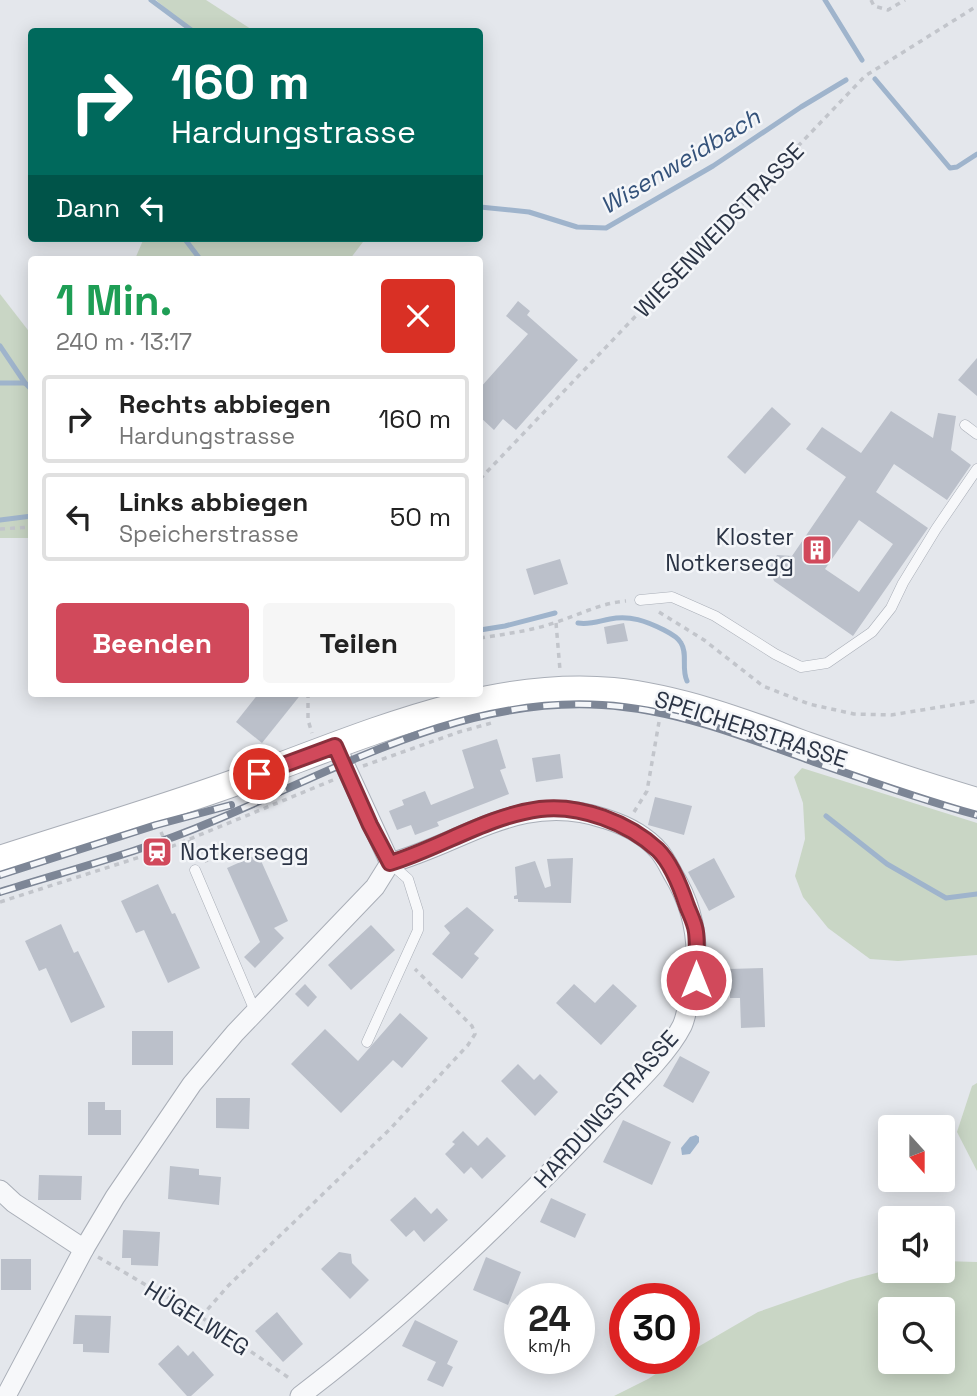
<!DOCTYPE html>
<html lang="de">
<head>
<meta charset="utf-8">
<style>
	body { margin:0; font-family:"Space Grotesk",sans-serif; background:#f6f6f6; color:#222; height:100vh; display:flex; flex-direction:column; font-size:26px; white-space:nowrap }
	* { box-sizing:border-box; margin:0 }
	p { font-size:23px; color:#767676 }
	.icon { flex:none; width:38px; height:38px; fill:none; stroke:currentColor; stroke-width:2; stroke-linecap:round; stroke-linejoin:round }
	.map { position:relative; flex:1; overflow:hidden }
	.side { position:absolute; left:28px; top:256px; width:455px; height:441px; display:flex; flex-direction:column; background:#fff; border-radius:7px; box-shadow:0 4px 18px #0003 }
	.side>* { flex:none }
	.hud { position:absolute; left:28px; top:28px; width:455px; height:214px; border-radius:7px; box-shadow:0 4px 18px #0003; background:#00695c; color:#fff; overflow:hidden }
	.needle { width:46px; rotate:159deg }
	.buttons { position:absolute; left:878px; top:1115px; display:grid; gap:14px }
	.buttons a { display:grid; place-items:center; width:77px; height:77px; border-radius:7px; background:#fff; box-shadow:0 4px 18px #0003; font-size:35px }
	.speed { position:absolute; left:504px; top:1283px; display:flex; gap:14px; font-size:35px; font-weight:700; text-align:center }
	.speed>* { display:grid; place-content:center; width:91px; height:91px; border-radius:50%; background:#fff; box-shadow:0 4px 18px #0003; line-height:1 }
	.speed small { font-size:18px; font-weight:400 }
	.speed .limit { border:10px solid #d22; background:#fff; color:#111 }
	.pin { position:absolute; display:grid; place-items:center; width:60px; height:60px; color:#fff; margin:-30px; border:4px solid #fff; border-radius:50%; box-shadow:0 2px 7px #0007 }
	.me { position:absolute; width:77px; margin:-38px; rotate:0deg; stroke-linejoin:round; filter:drop-shadow(0 0 5px #0008) }
	.turn { display:flex; align-items:center; gap:24px; height:147px; padding:0 28px; font-size:32px }
	.turn .icon { width:91px; height:91px; stroke-width:2.5 }
	.turn b { display:block; font-size:49px; line-height:60px }
	.then { display:flex; align-items:center; height:66px; padding:0 28px; background:#0003; gap:14px; font-size:26px }
	.round { display:grid; place-items:center; flex:none; width:74px; height:74px; border-radius:7px; background:#f6f6f6 }
	.overview { display:flex; align-items:center; justify-content:space-between; height:119px; padding:0 28px }
	h1 { font-size:42px; font-weight:700; line-height:52px; color:#1e9e55 }
	.action { display:flex; gap:14px; margin-top:auto; padding:14px 28px }
	.action a { flex:1; height:80px; border-radius:7px; background:#d1495b; color:#fff; font-size:28px; font-weight:700; line-height:80px; text-align:center }
	.action a+a { background:#f6f6f6; color:#222 }
	ul { padding:0; list-style:none }
	li { display:flex; align-items:center; gap:21px; height:88px; margin:0 14px 10px; padding:0 14px; border:4px solid #e0e0e0; border-radius:7px }
	li div { flex:1 }
	li b { display:block; font-size:26px }
	li em { font-style:normal }
	.map>svg:first-child { display:block }
</style>
</head>
<body>
<div class="map">
<svg width="977" height="1396" viewBox="0 0 977 1396">
	<rect width="100%" height="100%" fill="#e4e7ec"/>
	<g fill="#c9d6c5" fill-rule="evenodd">
		<path d="M156,0H206L254,31H192Z"/>
		<path d="M144,238H366L350,259H135Z"/>
		<path d="M0,294L31,334V538H0Z"/>
		<path d="M802,768L977,823V955L898,961L870,959L828,928L803,897L795,876L805,839L803,803L794,777Z"/>
		<path d="M977,1083V1171L957,1132L972,1086Z"/>
		<path d="M943,1261L977,1262V1396H614L648,1379L680,1358H684V1355L758,1312L850,1280L891,1269L943,1270ZM943,1309V1362H891V1309Z"/>
	</g>
	<path fill="#9fb4cc" d="M696,1135L699,1137V1142L690,1154L682,1155L681,1148L690,1137Z"/>
	<g fill="none" stroke-linecap="round" stroke-linejoin="round">
		<g stroke="#9fb4cc" stroke-width="5">
			<path d="M151,0L194,32"/>
			<path d="M825,0L862,60"/>
			<path d="M875,79L950,168L957,167L977,154"/>
			<path d="M480,207L529,212L577,227L606,228L713,166L801,107L846,80"/>
			<path d="M184,238L200,259"/>
			<path d="M0,346L25,383"/>
			<path d="M0,383H25L32,390"/>
			<path d="M0,520L32,516"/>
			<path d="M578,623C590,625 599,621 610,619C630,615 646,621 664,630C670,633 678,637 681,643C688,654 681,668 687,681"/>
			<path d="M480,630L505,626L555,613"/>
			<path d="M826,816L887,864L946,898L977,894"/>
		</g>
	</g>
	<g fill="#bbc0ca" fill-rule="evenodd">
		<path d="M518,301L530,311L527,315L578,360L516,430L503,419L494,430L480,417V388L528,334L506,316Z"/>
		<path d="M977,358V396L958,380Z"/>
		<path d="M772,407L791,424L745,474L727,457Z"/>
		<path d="M891,411L933,438L938,413L956,416L951,450L971,465L947,500L894,464L876,492L928,528L853,636L774,581L769,567L777,555L792,556L846,477L806,449L822,427L861,453ZM859,520L893,544L859,592L825,569Z"/>
		<path d="M560,559L568,584L534,595L526,569Z"/>
		<path d="M624,623L628,641L607,644L604,627Z"/>
		<path d="M259,693H302L262,743L236,722Z"/>
		<path d="M497,739L506,768L500,770L509,794L437,822L439,826L415,835L411,825L397,830L389,811L404,805L402,800L425,791L431,805L474,788L462,750Z"/>
		<path d="M560,754L563,778L536,782L532,758Z"/>
		<path d="M655,797L692,806L684,835L648,825Z"/>
		<path d="M258,854L288,921L274,928L284,938L255,968L244,957L260,942L227,868Z"/>
		<path d="M573,858L571,903L518,902V899H514V896L517,895L515,867L535,861L545,888L551,886L547,859Z"/>
		<path d="M714,858L735,897L709,911L688,872Z"/>
		<path d="M158,884L172,914L175,913L200,968L168,983L144,930L136,933L121,901Z"/>
		<path d="M467,907L494,930L474,954L479,958L462,979L432,954L450,933L444,926Z"/>
		<path d="M61,924L74,953L78,951L105,1007L71,1023L46,968L39,971L25,941Z"/>
		<path d="M371,925L395,950L351,990L328,965Z"/>
		<path d="M763,968L765,1027L741,1028L740,998H730L729,969Z"/>
		<path d="M305,984L317,997L308,1007L295,994Z"/>
		<path d="M574,984L595,1003L613,984L637,1006L601,1045L556,1003Z"/>
		<path d="M400,1013L428,1038L402,1068L393,1060L341,1113L291,1064L325,1029L358,1061Z"/>
		<rect x="132" y="1031" width="41" height="34"/>
		<path d="M680,1056L710,1072L693,1103L663,1086Z"/>
		<path d="M518,1064L534,1080L540,1074L558,1092L535,1116L501,1081Z"/>
		<path d="M216,1098H250L249,1129L216,1128Z"/>
		<path d="M88,1102H105V1110H121V1135H88Z"/>
		<path d="M623,1120L671,1142L652,1185L603,1162Z"/>
		<path d="M463,1131L478,1146L487,1137L506,1156L482,1179L471,1167L464,1174L445,1154L455,1144L452,1142Z"/>
		<path d="M170,1166L199,1169V1175L221,1177L219,1205L168,1199Z"/>
		<path d="M39,1175L82,1176L81,1200H38Z"/>
		<path d="M415,1197L431,1214L437,1208L448,1220L424,1242L414,1230L406,1237L390,1220Z"/>
		<path d="M551,1198L586,1214L575,1238L540,1222Z"/>
		<path d="M123,1230L160,1232L158,1266L131,1265V1258H122Z"/>
		<path d="M339,1252L351,1254L352,1263L369,1280L350,1299L321,1269Z"/>
		<path d="M486,1257L521,1272L508,1305L473,1290Z"/>
		<rect x="1" y="1259" width="30" height="31"/>
		<path d="M277,1312L303,1344L283,1362L255,1331Z"/>
		<path d="M75,1315L111,1316L109,1353L83,1352V1344H73Z"/>
		<path d="M415,1320L458,1341L447,1364L453,1367L443,1387L427,1380L436,1362L402,1346Z"/>
		<path d="M178,1345L188,1356L193,1351L214,1375L191,1396H187L158,1364Z"/>
	</g>
	<g fill="none" stroke-linecap="round" stroke-linejoin="round">
		<g stroke="#a9aeb7" stroke-width="11">
			<g id="service">
				<path d="M965,425L977,434"/>
				<path d="M640,600L672,597L715,616L775,654L801,667L827,663L872,632L891,608L903,583L936,529L977,469"/>
				<path d="M195,870L255,1011"/>
				<path d="M367,1042L418,930V911L408,879L391,864"/>
			</g>
		</g>
		<g stroke="#a9aeb7" stroke-width="21">
			<g id="minor">
				<path d="M0,1190L14,1203L84,1249"/>
				<path d="M6,1396L84,1249L115,1197L192,1084L235,1033L375,887L390,863L336,746"/>
				<path d="M300,1396C407,1315 503,1222 596,1125C621,1098 666,1058 682,1026C685,1020 686,1012 688,1006C702,960 698,915 673,874C669,867 665,858 659,851C646,836 625,825 606,819C522,790 466,842 390,863"/>
			</g>
		</g>
		<g stroke="#a9aeb7" stroke-width="28">
			<path id="secondary" d="M0,859C77,834 155,811 231,784C353,741 480,679 613,691C680,698 744,722 806,745C863,765 919,784 977,801"/>
		</g>
		<g stroke="#c2c5cb" stroke-width="3.5" stroke-dasharray="5 5" stroke-linecap="butt">
			<path d="M871,0L874,6L888,10L905,0"/>
			<path d="M480,479L865,76L977,6"/>
			<path d="M0,529L32,527"/>
			<path d="M659,612L704,640L763,686L809,704L854,714L891,715L977,701"/>
			<path d="M556,623L560,670"/>
			<path d="M480,638C505,634 530,631 554,623C579,615 600,603 626,601"/>
			<path d="M308,693V720L312,733"/>
			<path d="M363,766L459,732L495,722"/>
			<path d="M634,812L647,791L659,722"/>
			<path d="M161,832L168,848"/>
			<path d="M189,840L194,853L203,851L207,863"/>
			<path d="M0,902L168,848L333,780"/>
			<path d="M98,1257L201,1317L292,1380"/>
			<path d="M201,1317L227,1287L391,1128L468,1045L475,1034L472,1026L415,969"/>
		</g>
		<use href="#service" stroke="#f7f8fa" stroke-width="10"/>
		<use href="#minor" stroke="#f7f8fa" stroke-width="19"/>
		<use href="#secondary" stroke="#fff" stroke-width="26"/>
		<g stroke="#7d8696" stroke-width="8">
			<g id="rail">
				<path d="M0,875L156,825L231,805"/>
				<path d="M0,892C70,870 143,851 211,822C336,770 462,696 602,705C672,709 741,735 806,759C863,779 919,799 977,815"/>
			</g>
		</g>
		<use href="#rail" stroke="#f4f6f9" stroke-width="5" stroke-dasharray="16" stroke-linecap="butt"/>
	</g>
	<g fill="none" stroke-linecap="round" stroke-linejoin="round">
		<g stroke="#882f3b" stroke-width="18">
			<path id="route" d="M259,774L335,746L370,825L390,863C440,848 487,816 540,809C580,804 629,823 658,850C672,864 681,888 687,906C690,914 695,923 696,932C698,947 696,964 696,980"/>
		</g>
		<use href="#route" stroke="#d1495b" stroke-width="12"/>
	</g>
	<defs>
		<g id="building-square" transform="scale(1.575)"><rect x="-9" y="-9" width="18" height="18" rx="4" fill="#d1495b" stroke="#f4f6f9"/><path d="M-4-6H4V6H1V3H-1V6H-4ZM-2.5-4.3h1.7v1.8h-1.7ZM.8-4.3h1.7v1.8H.8ZM-2.5-1h1.7V.8h-1.7ZM.8-1h1.7V.8H.8Z" fill="#fff"/></g>
		<g id="station-square" transform="scale(1.575)"><rect x="-9" y="-9" width="18" height="18" rx="4" fill="#d1495b" stroke="#f4f6f9"/><path d="M-3-6H3Q5-6 5-4V2Q5 4 3 4L4.5 6H3L1.5 4h-3L-3 6H-4.5L-3 4Q-5 4-5 2V-4Q-5-6-3-6ZM-3.5-4v3h7v-3ZM-3.5 1v1.5H-2V1ZM2 1v1.5H3.5V1Z" fill="#fff"/></g>
	</defs>
	<g fill-rule="evenodd">
		<use href="#building-square" x="817" y="550"/>
		<use href="#station-square" x="157" y="852"/>
	</g>
	<g text-anchor="middle" dominant-baseline="central" stroke-width="5" stroke-linejoin="round" paint-order="stroke">
		<g font-size="23" fill="#2b3445" stroke="#f4f6f9">
			<text transform="translate(719 230) rotate(-46)">WIESENWEIDSTRASSE</text>
			<text transform="translate(751 729) rotate(18)">SPEICHERSTRASSE</text>
			<text transform="translate(606 1109) rotate(-48)">HARDUNGSTRASSE</text>
			<text transform="translate(197 1318) rotate(32)">HÜGELWEG</text>
		</g>
		<g font-size="23" fill="#2b3445" stroke="#f4f6f9" text-anchor="end">
			<text x="794" y="537">Kloster<tspan x="794" dy="26">Notkersegg</tspan></text>
			<text x="180" y="852" text-anchor="start">Notkersegg</text>
		</g>
		<g font-size="24" font-style="italic" fill="#34527a" stroke="#f4f6f9">
			<text transform="translate(680 161) rotate(-31)">Wisenweidbach</text>
		</g>
	</g>
</svg>
<div class="buttons">
<a><svg class="needle" viewBox="-14 -14 28 28"><path d="M0-13l5 13h-10z" fill="#e53935"/><path d="M0 13l5-13h-10z" fill="#767676"/></svg></a>
<a><svg class="icon" aria-label="sound" viewBox="0 0 24 24"><path d="M4 9h4l5-4v14l-5-4H4zM17 9q2 3 0 6"/></svg></a>
<a><svg class="icon" aria-label="search" viewBox="0 0 24 24"><circle cx="10" cy="10" r="6"/><path d="M15 15l6 6"/></svg></a>
</div>
<div class="speed"><div>24<small>km/h</small></div><div class="limit">30</div></div>
<div class="pin" style="left:259px;top:774px;background:#d93025"><svg class="icon" aria-label="arrive" viewBox="0 0 24 24"><path d="M6 21V4h12l-3 4 3 4H6"/></svg></div>
<svg class="me" style="left:696px;top:980px" viewBox="-20 -20 40 40"><circle r="17" fill="#d1495b" stroke="#fff" stroke-width="3"/><path d="M0-11L8 9 0 5-8 9z" fill="#fff"/></svg>
<div class="hud">
<div class="turn"><svg class="icon" aria-label="right" viewBox="0 0 24 24"><path d="M7 20v-9h11M14 6l5 5-5 5"/></svg><div><b>160 m</b>Hardungstrasse</div></div>
<div class="then">Dann<svg class="icon" aria-label="left" viewBox="0 0 24 24"><path d="M17 20v-9H6M10 6l-5 5 5 5"/></svg></div>
</div>
<section class="side">
<div class="overview"><div><h1>1 Min.</h1><p>240 m · 13:17</p></div><a class="round" style="background:#d93025;color:#fff"><svg class="icon" aria-label="close" viewBox="0 0 24 24"><path d="M6 6l12 12M18 6L6 18"/></svg></a></div>
<ul>
<li><svg class="icon" aria-label="right" viewBox="0 0 24 24"><path d="M7 20v-9h11M14 6l5 5-5 5"/></svg><div><b>Rechts abbiegen</b><p>Hardungstrasse</p></div><em>160 m</em></li>
<li><svg class="icon" aria-label="left" viewBox="0 0 24 24"><path d="M17 20v-9H6M10 6l-5 5 5 5"/></svg><div><b>Links abbiegen</b><p>Speicherstrasse</p></div><em>50 m</em></li>
</ul>
<div class="action"><a>Beenden</a><a>Teilen</a></div>
</section>
</div>
</body>
</html>
